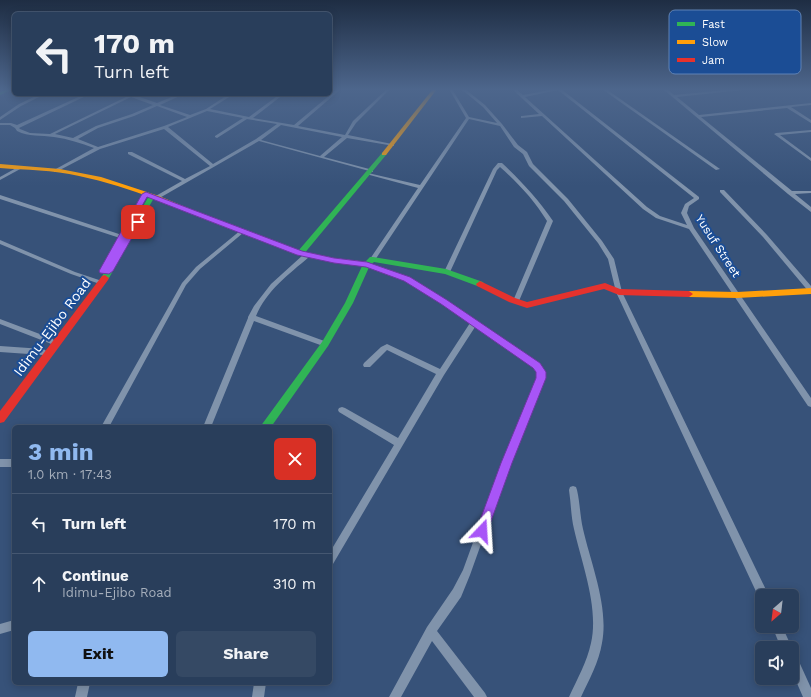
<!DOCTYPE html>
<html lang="en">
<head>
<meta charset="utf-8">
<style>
	body { margin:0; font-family:"Work Sans",sans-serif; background:#354964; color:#f1f3f6; height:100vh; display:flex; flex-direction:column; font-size:15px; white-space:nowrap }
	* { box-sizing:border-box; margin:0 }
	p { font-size:13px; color:#a5aebb }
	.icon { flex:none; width:22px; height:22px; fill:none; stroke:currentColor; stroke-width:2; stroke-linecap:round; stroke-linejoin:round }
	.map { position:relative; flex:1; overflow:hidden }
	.panel { position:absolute; left:12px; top:425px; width:320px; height:260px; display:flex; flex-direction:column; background:#293e5b; border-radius:6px; box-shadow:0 2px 10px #0003,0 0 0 1px #455771 }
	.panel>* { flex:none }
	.banner { position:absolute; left:12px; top:12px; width:320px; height:84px; border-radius:6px; box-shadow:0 2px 10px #0003,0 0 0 1px #455771; background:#293e5b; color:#f1f3f6; overflow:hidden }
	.needle { width:26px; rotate:208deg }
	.controls { position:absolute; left:755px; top:589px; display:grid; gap:8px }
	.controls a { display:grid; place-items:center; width:44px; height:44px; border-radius:6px; background:#293e5b; box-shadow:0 2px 10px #0003,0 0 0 1px #455771; font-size:20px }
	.pin { position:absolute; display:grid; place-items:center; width:34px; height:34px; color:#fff; margin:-17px; border-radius:8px; box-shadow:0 2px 6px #0006 }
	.me { position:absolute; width:44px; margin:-22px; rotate:20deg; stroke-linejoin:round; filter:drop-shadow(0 0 3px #0008) }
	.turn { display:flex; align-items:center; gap:14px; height:84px; padding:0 16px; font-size:18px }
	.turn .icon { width:52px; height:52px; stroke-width:2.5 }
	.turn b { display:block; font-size:28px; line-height:34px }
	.round { display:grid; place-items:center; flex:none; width:42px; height:42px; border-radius:6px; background:#354964 }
	.head { display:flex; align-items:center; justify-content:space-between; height:68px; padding:0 16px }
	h1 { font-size:24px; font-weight:700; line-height:30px; color:#90b9f0 }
	.primary-button { display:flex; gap:8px; margin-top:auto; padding:8px 16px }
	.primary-button a { flex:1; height:46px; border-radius:6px; background:#90b9f0; color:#111; font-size:16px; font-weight:700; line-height:46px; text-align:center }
	.primary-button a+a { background:#354964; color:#f1f3f6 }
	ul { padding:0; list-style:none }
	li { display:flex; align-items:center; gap:12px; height:60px; padding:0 16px; border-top:1px solid #455771 }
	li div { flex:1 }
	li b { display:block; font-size:15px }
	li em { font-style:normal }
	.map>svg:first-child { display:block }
</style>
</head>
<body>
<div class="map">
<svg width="811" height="697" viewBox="0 0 811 697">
	<rect width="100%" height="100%" fill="#375279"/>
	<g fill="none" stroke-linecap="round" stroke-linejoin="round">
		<g fill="#8093ab" fill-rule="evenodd">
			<path d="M337,89H341L298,126L345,135L353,121L387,89H390L356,123L348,135L392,144L394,145V146L347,138L324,157L373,170V172L259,141L156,200L154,199V197L182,181L128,154V152H132L185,179L210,166L164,129L100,149L56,172H54V170L94,148C81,143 68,139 54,137C41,135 29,137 17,131L15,128L10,125H0V123H11L17,125L85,94H90L19,128L20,129L30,133L50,134L128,96L129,94H136L134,95L157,103L179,94H184L160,105L190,115L206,109L229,94H234L210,109L249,117L280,94H284L253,118L294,125ZM131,97L153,105L132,114L96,126L73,138L55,134ZM157,106L187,117L164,126L98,147L78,139L98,128L134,116ZM207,111L243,118L215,136V137L217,138L247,119L277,124L256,139L213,164L168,127ZM281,125L342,137L320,156L261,140Z"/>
			<path d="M449,89H452L469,117L497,123L483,107L461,89H465L485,105L502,124L518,145L527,152L533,164L568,199L602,241L614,259L622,292L769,596H762V600H760L616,292L608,259L598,243L564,201L529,166L523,154L514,147L500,126L469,119L375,260L373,261L370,259L418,188L366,174L368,173L420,185L466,118Z"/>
			<path d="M512,89H516L523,95L555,89H561L699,197V199L689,206L687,213L694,228L811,398V407L808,406L689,229L656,218L643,209L542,116L521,118V116H522L539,114ZM558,90L694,198L685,204L681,213L687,225L660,216L647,207L525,97Z"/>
			<path d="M602,89H606L720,169L716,170Z"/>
			<path d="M663,89H667L674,95L736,89H744L742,90L677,97L699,115L811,103V105L791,107L811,120V123L787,108L701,117L792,191H811V193L795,194L811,207V212L788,194Z"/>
			<path d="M40,94H45L21,106L0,120V117L19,104Z"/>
			<path d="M811,130V132L780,135L811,158V161L774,134L776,133Z"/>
			<path d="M498,163H502C521,181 538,199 553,221L519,301L516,303L513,301L547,221C534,200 518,183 500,167L497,170L450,272L447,274L444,272L493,169Z"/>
			<path d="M18,167L22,168L0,180V177Z"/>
			<path d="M720,190H724L767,235L811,286V292H809L763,237L720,192Z"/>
			<path d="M0,195L125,236L126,237L123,239L0,199Z"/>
			<path d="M241,230L243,231V233L200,269L186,285L109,427H101L182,283L196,267Z"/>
			<path d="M0,240L75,272L99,280L100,281L97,283L71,274L0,244Z"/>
			<path d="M300,251L334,258L367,262L409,278L446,300L540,364L545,372V378L510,463L470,575L461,597L437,631L485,693L487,697H474L432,641L401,697H389L427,627L453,589L463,570L502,463L537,378V372L534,368L475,327L444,375L333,564L330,566V552L394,445L339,412L338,410L339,408L342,407L345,408L398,438L436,374L387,350L370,367H364L363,365L364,363L381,347L387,344L440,369L470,323L442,304L405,280L366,266L334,262L309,257C289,274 266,291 256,316L327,342L328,344L327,346H323L254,321L211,427H203L248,318V317L254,306L271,284L303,255L298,254V252Z"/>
			<path d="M0,319L53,339L54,341L51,344L49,343L0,324Z"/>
			<path d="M0,346L43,349L45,350L47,352L45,354L43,355L0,352Z"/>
			<rect x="0" y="459" width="14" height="8"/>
			<path d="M573,486L576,487L577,490C580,503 580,516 583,529C591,564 609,607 602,643C599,662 589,680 581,697H569C577,679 587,662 591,643C599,608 582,564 574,529C571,517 571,503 569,490L570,487Z"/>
			<path d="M14,620V630L0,634V624Z"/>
			<path d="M772,626H782L792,648V649V648H781Z"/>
			<path d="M792,653L796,655L811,688V697H803L792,672Z"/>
			<path d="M78,683H90L87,697H75Z"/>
			<path d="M254,683H266L264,697H252Z"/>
		</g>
		<g fill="#30b455" fill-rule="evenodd">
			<path d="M8,89H13L0,95V92Z"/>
			<path d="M384,152L387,154L386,155L303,255H297L228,228L230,227H234L299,250L382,153Z"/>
			<path d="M152,194L155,196L109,278L105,281L102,280L101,278L149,196Z"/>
			<path d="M370,257H373L446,269L483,282L484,284L480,287L445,274L374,262L370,265L353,303L328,346L271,427H260L322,342L345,303L363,264Z"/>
		</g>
		<g fill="#ff9f0a" fill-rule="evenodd">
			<path d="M433,89H437L386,155H382V153Z"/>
			<path d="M0,164L60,169L101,177L159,196L236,228L234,229H230C181,209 131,187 79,176C53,170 26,170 0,168Z"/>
			<path d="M811,288V294L737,298L689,297L685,294L689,291L737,292Z"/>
		</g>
		<g fill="#e5322d" fill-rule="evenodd">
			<path d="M105,275L109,278L108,280L4,422L0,423V411L102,276Z"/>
			<path d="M480,281L515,298L527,302L605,283L620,289L689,291L693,294L689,297L619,295L604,289L527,308L509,302L477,286L476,284Z"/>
		</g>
	</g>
	<linearGradient id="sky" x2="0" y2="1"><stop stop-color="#1e2d43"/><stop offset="0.48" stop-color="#4d668c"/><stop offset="1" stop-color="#4d668c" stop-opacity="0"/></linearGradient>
	<rect width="811" height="186" fill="url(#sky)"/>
	<path fill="#a855f7" stroke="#6d37a1" d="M146,192L302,251L334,258L367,262L410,277L447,300L540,363L546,372V378L512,463L486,535L482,537L478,535L476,531L501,463L536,378V372L533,368L441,304L404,281L366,267L334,263L297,255L147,197L126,235L135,220L141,222L113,271L109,274L100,273L99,271L142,194Z"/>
	<g text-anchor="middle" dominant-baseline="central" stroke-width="4" stroke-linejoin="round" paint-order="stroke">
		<g font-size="12" fill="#fff" stroke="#1b4d95">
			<text transform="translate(718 246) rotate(57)">Yusuf Street</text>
		</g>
		<g font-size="14" fill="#fff" stroke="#1b4d95">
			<text transform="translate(52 327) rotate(-53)">Idimu-Ejibo Road</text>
		</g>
	</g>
	<rect x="669" y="10" width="132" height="64" rx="6" fill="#1b4d95" stroke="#5f82b5" stroke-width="1"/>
	<rect x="677" y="22" width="18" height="4" fill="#30b455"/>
	<rect x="677" y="40" width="18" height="4" fill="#ff9f0a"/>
	<rect x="677" y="58" width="18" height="4" fill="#e5322d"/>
	<g font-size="11" fill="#fff">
		<text x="702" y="28">Fast</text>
		<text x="702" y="46">Slow</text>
		<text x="702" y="64">Jam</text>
	</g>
</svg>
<div class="controls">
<a><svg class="needle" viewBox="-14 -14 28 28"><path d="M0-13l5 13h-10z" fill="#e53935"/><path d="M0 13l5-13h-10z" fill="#a5aebb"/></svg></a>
<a><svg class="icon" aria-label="sound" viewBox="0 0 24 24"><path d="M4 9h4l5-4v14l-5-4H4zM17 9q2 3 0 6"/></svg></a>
</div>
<div class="pin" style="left:138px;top:222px;background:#d93025"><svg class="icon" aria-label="arrive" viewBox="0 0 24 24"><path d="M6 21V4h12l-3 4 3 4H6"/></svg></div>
<svg class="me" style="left:482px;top:531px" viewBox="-20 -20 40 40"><path d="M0-17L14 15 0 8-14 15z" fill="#a855f7" stroke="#fff" stroke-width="4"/></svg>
<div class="banner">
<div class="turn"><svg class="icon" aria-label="left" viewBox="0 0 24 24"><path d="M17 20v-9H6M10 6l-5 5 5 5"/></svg><div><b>170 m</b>Turn left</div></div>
</div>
<section class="panel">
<div class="head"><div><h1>3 min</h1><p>1.0 km · 17:43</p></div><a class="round" style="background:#d93025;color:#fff"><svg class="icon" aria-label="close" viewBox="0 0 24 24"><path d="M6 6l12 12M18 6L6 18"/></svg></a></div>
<ul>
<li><svg class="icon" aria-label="left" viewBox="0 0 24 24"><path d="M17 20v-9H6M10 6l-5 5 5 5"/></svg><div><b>Turn left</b></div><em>170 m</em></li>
<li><svg class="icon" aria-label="ahead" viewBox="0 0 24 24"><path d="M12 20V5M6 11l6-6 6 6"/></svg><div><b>Continue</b><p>Idimu-Ejibo Road</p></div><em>310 m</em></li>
</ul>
<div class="primary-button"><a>Exit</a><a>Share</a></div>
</section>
</div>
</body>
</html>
